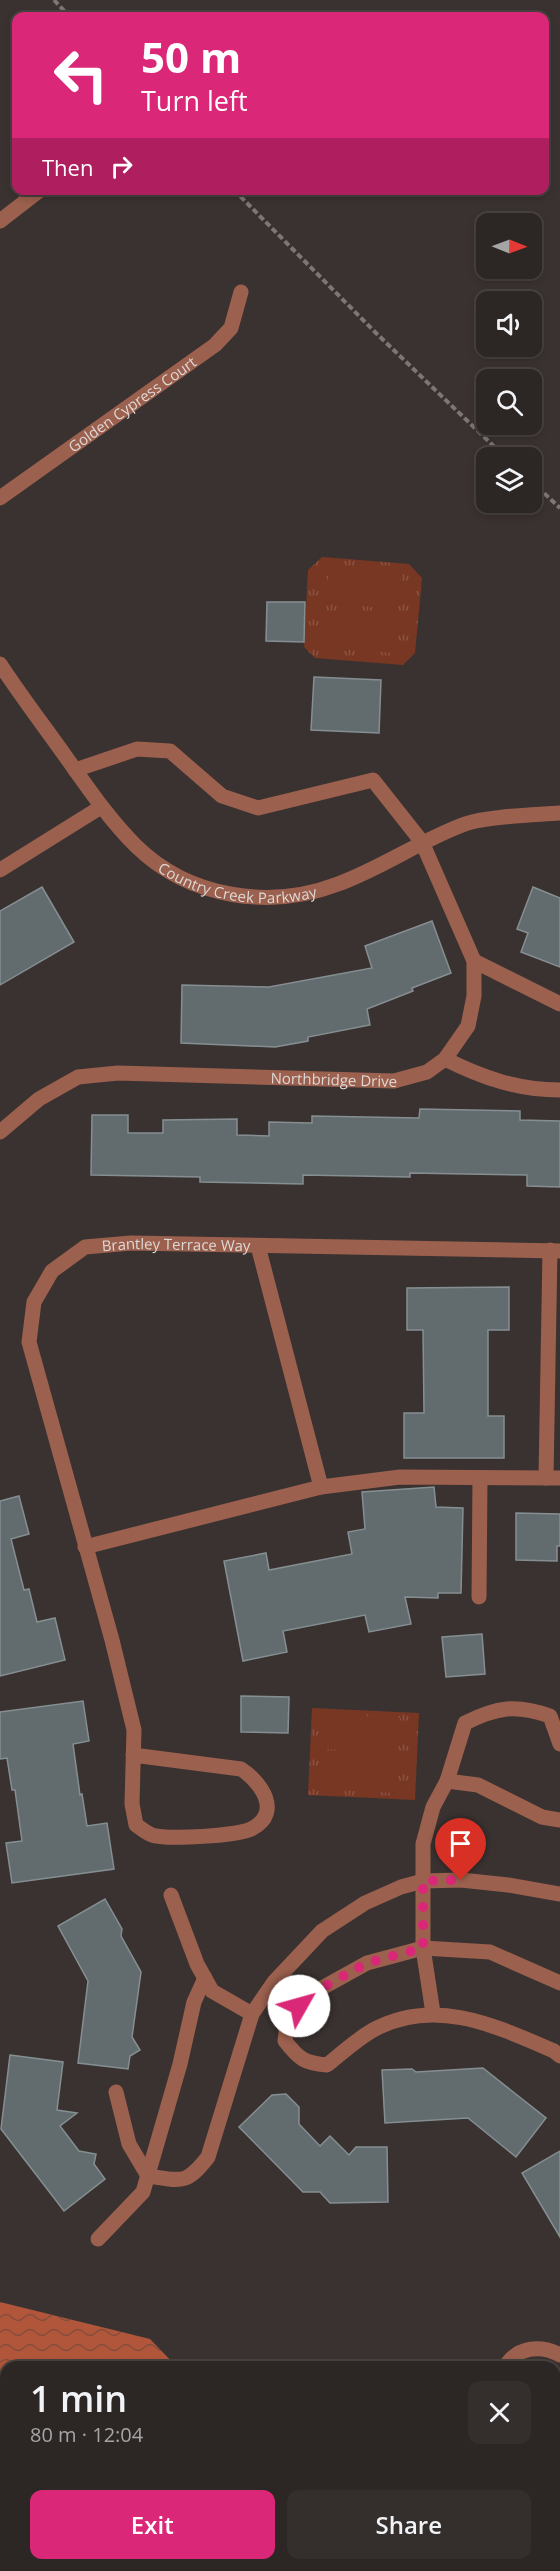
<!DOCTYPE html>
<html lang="en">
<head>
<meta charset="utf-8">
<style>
	body { margin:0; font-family:"Open Sans",sans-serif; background:#342e2c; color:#f1f3f6; height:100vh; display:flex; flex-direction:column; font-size:22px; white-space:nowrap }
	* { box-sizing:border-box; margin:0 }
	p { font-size:20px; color:#a6a5a6 }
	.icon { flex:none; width:33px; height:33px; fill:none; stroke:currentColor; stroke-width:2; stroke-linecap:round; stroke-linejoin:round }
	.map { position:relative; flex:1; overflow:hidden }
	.side { position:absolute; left:0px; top:2361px; width:561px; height:210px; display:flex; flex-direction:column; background:#2c2624; border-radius:18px 18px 0 0; box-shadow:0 3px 9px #0003,0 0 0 2px #484341 }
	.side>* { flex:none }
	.guide { position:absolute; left:12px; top:12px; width:537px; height:183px; border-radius:12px; box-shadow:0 3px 9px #0003,0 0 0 2px #484341; background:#db2777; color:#fff; overflow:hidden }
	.needle { width:39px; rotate:91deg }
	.tools { position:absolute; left:476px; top:213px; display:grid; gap:12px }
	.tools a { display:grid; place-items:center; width:66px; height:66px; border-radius:12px; background:#2c2624; box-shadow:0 3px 9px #0003,0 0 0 2px #484341; font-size:30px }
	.pin { position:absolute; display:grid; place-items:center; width:51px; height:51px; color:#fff; margin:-62px -26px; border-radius:50% 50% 50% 0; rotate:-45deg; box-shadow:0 0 6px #0007 }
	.pin .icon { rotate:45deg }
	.me { position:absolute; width:66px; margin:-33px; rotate:52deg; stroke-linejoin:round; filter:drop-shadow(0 0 4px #0008) }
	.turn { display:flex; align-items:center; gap:21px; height:126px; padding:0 30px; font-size:27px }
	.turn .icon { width:78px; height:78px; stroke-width:2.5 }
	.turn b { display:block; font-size:42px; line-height:51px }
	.then { display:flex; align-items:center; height:57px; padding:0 30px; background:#0003; gap:12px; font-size:22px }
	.round { display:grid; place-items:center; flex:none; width:63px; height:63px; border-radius:12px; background:#342e2c }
	.summary { display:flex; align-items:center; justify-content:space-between; height:102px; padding:0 30px }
	h1 { font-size:36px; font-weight:600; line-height:45px }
	.button { display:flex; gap:12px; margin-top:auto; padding:12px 30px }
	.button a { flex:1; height:69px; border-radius:12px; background:#db2777; color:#fff; font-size:24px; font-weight:600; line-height:69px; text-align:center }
	.button a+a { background:#342e2c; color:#f1f3f6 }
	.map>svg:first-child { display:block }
</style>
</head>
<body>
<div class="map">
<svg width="560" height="2571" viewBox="0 0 560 2571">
	<defs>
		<pattern id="wetland-marsh" width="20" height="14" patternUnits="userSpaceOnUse" patternTransform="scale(1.5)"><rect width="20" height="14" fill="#773723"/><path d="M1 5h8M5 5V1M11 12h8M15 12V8" fill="none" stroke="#8a5342"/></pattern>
		<pattern id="park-tufts" width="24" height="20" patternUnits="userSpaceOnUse" patternTransform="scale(1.5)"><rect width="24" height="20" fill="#773723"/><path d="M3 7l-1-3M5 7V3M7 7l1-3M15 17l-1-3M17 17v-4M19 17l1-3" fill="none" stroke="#8a5342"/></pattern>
		<pattern id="water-waves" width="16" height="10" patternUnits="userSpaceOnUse" patternTransform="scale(1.5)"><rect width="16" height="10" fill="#b1563a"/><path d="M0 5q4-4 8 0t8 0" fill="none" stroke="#854e3c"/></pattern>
	</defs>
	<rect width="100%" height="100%" fill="#3a3230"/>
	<path fill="url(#wetland-marsh)" d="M298,2565H471L483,2571H300Z"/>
	<g fill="url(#park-tufts)">
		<path d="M322,557L409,564L422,578L415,653L403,665L315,658L304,647L308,570Z"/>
		<path d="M312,1708L419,1713L415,1800L308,1795Z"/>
	</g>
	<g fill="#773723">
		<path d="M329,569L401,575L398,609L326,603Z"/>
		<path d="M325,613L397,619L394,653L322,647Z"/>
		<path d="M327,1714L400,1718L398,1752L325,1749Z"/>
		<path d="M324,1755L397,1759L396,1793L322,1789Z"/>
	</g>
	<path fill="url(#water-waves)" d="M0,2302L150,2339L177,2367H6V2565H298L300,2571H0Z"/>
	<g fill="#626b6e" stroke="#858f92" stroke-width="1.5">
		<path d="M267,602H305L304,642L266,641Z"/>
		<path d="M314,677L381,680L379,733L311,730Z"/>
		<path d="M42,887L74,942L0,985V911Z"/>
		<path d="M533,887L560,898V967L521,952L528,933L517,929Z"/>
		<path d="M432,921L451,973L412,988L413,991L367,1009L370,1025L308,1037V1041L275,1047L181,1043L182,985L269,987L372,968L365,946Z"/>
		<path d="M420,1109L520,1111V1120L560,1121V1187L527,1186V1175L410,1173V1177L303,1175V1184L200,1182V1177L91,1175L92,1115H128V1133H163V1120L237,1119V1135L269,1136V1122L312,1123V1116L419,1118Z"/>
		<path d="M509,1287V1330H488V1416H504V1458H404V1413H424L423,1330H407V1288Z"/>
		<path d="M434,1487L436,1507L463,1508L461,1593H438V1598L405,1597L411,1624L369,1632L365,1615L283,1631L287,1652L243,1661L224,1561L266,1553L269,1570L352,1554L348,1532L365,1529L362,1492Z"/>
		<path d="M19,1496L29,1534L11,1539L24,1590L29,1589L37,1622L55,1618L65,1660L0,1676V1501Z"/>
		<path d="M516,1513L560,1514V1546H557V1561L516,1560Z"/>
		<path d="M482,1634L485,1674L446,1677L442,1637Z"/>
		<path d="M241,1696L289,1697L288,1733L241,1732Z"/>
		<path d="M83,1701L89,1741L73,1744L80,1795L82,1794L87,1826L107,1823L114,1869L12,1883L6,1843L22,1841L15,1790H12L7,1758L0,1759V1712Z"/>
		<path d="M105,1899L122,1929L121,1936L141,1972L132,2037L140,2050L130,2056L128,2069L78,2063L88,1981L58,1926Z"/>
		<path d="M10,2055L63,2062L57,2110L77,2113L60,2126L79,2151L96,2154L94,2164L105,2179L64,2211L1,2129Z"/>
		<path d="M483,2068L546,2118L516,2157L468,2118L385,2123L382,2070L412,2069L416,2072Z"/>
		<path d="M286,2094L299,2107V2124L320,2146L330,2136L349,2155L356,2147H387L388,2202L330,2203L320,2192H303L239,2127L272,2095Z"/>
		<path d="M560,2151V2237L522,2173Z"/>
	</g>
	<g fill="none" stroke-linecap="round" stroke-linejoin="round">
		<g stroke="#7d7674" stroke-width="4" stroke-dasharray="6 3" stroke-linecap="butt">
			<path d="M54,0L69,16"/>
			<path d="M234,190L376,333L506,458"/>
			<path d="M531,481L560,508"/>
		</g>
		<g stroke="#9c604e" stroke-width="15">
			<path d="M0,221L40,190"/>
			<path id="s1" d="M0,498L215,345L231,328L241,292"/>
			<path id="s2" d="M0,664C21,696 44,726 66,757C88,788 109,819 136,846C189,898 270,910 338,884C382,868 421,840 465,824C487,816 535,815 560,813"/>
			<path d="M0,870L101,807"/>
			<path d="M474,961L560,1004"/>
			<path d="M445,1059C483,1078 518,1090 560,1090"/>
			<path id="s3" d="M0,1132L39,1099L78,1077L118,1073L394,1081L427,1072L445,1059L468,1026L474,996V961L422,842L373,780L258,808L222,796L170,751L137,749L75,770"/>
			<path d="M258,1246L321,1487"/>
			<path d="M546,1478L550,1250"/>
			<path d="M85,1547L321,1487L400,1477L560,1478"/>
			<path d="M479,1597L480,1478"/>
			<path id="s4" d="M133,1755L241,1769C261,1782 282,1812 253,1828C240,1836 165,1840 152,1835C146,1833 141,1828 136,1825L132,1804L134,1730L112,1640L29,1342L34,1302L52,1271L85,1247L131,1243L560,1251"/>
			<path d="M447,1781L478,1785L542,1817L560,1820"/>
			<path d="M171,1895L197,1964L212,1991L252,2014"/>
			<path d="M560,1983L490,1952L423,1948L367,1963L311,1994L288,2018L285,2041C299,2059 304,2063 327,2065C342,2053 358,2038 375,2029C436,1997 496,2026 554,2051L560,2056"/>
			<path d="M433,2013L423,1948V1844L433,1807L447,1781L465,1723C497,1707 516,1704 550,1716L560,1744"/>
			<path d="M116,2092L129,2144L148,2176C182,2181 186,2185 208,2157L252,2014L274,1982L322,1931L365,1903L401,1887L423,1881L461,1880L508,1885L560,1894"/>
			<path d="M98,2239L143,2192L180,2064L194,2002L205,1978"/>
			<path d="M505,2367C517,2347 540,2344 560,2355"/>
			<path d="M555,2446L560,2447"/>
		</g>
	</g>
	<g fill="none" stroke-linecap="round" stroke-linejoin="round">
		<path stroke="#db2777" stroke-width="10" stroke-dasharray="0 18" d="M299,2006L311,1994L367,1963L423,1948V1881L461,1880"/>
	</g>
	<g text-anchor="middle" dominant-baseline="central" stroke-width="6" stroke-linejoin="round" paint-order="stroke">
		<g font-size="15" fill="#ddd8d6" stroke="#1f1b1a">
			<text stroke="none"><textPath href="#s1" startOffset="162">Golden Cypress Court</textPath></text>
			<text stroke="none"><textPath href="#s2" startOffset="340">Country Creek Parkway</textPath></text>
			<text stroke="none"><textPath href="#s3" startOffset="352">Northbridge Drive</textPath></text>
			<text stroke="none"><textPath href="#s4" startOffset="1010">Brantley Terrace Way</textPath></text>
		</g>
	</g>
</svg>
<div class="tools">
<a><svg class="needle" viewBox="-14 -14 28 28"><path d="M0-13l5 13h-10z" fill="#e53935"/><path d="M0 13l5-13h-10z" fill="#a6a5a6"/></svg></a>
<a><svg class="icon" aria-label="sound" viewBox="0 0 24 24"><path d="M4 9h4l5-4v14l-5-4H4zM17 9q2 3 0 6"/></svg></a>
<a><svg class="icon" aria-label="search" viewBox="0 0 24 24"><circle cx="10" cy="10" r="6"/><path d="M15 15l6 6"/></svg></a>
<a><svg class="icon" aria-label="layers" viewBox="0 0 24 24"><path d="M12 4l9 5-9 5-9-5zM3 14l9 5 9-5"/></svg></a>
</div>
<div class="pin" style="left:461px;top:1880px;background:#d93025"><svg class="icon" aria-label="arrive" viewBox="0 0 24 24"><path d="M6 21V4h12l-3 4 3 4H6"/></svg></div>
<svg class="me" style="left:299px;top:2006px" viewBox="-20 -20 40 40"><circle r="19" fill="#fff"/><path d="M0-13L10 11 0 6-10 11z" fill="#db2777"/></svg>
<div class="guide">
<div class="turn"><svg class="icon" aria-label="left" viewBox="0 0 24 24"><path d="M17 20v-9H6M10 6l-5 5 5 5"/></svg><div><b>50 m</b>Turn left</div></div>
<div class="then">Then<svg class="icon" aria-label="right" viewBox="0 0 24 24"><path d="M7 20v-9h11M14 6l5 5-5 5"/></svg></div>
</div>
<section class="side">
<div class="summary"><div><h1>1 min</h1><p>80 m · 12:04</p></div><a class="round"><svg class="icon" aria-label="close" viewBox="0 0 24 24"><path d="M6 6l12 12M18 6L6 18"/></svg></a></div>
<div class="button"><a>Exit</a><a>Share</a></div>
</section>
</div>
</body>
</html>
